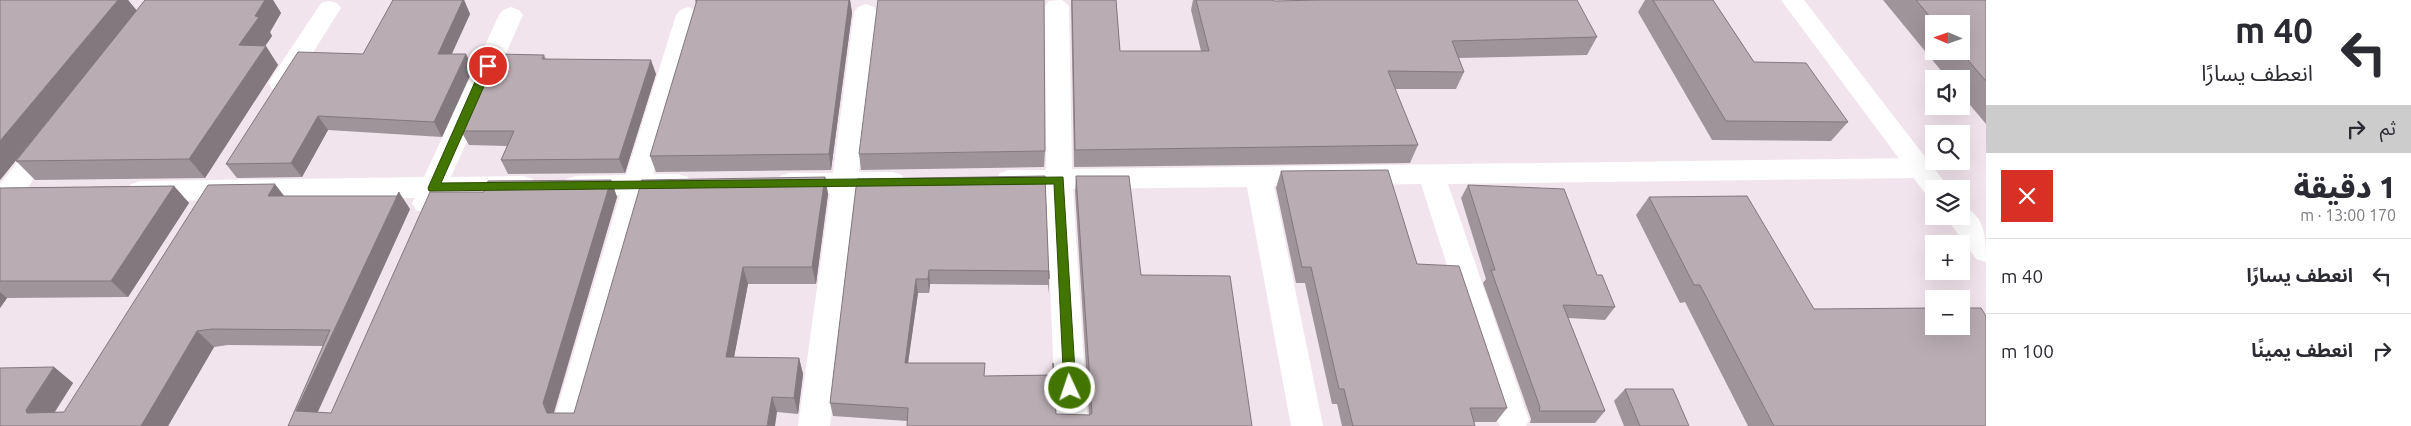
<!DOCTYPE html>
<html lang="ar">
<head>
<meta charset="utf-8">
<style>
	body { margin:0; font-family:Ubuntu,"Noto Sans Arabic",sans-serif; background:#f7f7f7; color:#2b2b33; direction:rtl; height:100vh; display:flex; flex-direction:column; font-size:19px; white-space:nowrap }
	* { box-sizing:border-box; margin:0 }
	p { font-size:16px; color:#7c7c81 }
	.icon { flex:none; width:28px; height:28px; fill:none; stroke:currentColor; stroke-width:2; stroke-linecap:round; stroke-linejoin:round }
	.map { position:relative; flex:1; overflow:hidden; direction:ltr }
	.panel { display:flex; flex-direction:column; background:#fff; width:425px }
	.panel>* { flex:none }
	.banner { background:#fff; color:#2b2b33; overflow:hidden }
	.needle { width:32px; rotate:272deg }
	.controls { position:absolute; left:1925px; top:15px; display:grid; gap:10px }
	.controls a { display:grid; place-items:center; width:45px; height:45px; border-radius:0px; background:#fff; box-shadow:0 5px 20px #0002; font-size:25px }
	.pin { position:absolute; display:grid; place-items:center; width:42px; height:42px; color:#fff; margin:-21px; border:2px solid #fff; border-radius:50%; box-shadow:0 1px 5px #0007 }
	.me { position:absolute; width:55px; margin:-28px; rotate:357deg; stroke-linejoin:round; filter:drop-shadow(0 0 4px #0008) }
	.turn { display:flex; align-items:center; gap:18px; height:105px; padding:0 15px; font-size:22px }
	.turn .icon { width:65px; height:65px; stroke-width:2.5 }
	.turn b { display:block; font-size:35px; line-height:42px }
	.then { display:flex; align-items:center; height:48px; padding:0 15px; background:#0003; gap:10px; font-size:19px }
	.round { display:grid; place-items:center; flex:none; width:52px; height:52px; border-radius:0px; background:#f7f7f7 }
	.overview { display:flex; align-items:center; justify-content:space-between; height:85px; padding:0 15px }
	h1 { font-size:30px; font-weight:800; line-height:38px }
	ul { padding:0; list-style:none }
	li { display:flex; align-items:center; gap:15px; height:75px; padding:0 15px; border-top:1px solid #e1e1e2 }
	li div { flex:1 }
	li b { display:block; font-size:19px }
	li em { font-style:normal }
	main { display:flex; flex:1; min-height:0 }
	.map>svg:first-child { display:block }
</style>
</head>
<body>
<main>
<section class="panel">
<div class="banner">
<div class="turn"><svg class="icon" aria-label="left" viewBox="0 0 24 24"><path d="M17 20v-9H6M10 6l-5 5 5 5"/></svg><div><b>40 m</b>انعطف يسارًا</div></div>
<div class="then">ثم<svg class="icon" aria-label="right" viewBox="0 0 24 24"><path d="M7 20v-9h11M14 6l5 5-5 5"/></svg></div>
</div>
<div class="overview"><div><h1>1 دقيقة</h1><p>170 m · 13:00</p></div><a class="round" style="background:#d93025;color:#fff"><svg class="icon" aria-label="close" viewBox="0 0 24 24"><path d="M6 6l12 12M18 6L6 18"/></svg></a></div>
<ul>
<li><svg class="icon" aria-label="left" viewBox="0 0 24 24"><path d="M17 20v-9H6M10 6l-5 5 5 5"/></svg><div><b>انعطف يسارًا</b></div><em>40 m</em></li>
<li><svg class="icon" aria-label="right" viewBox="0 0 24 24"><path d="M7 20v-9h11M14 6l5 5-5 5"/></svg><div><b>انعطف يمينًا</b></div><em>100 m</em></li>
</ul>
</section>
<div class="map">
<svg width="1986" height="426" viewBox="0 0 1986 426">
	<rect width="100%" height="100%" fill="#f2e4ec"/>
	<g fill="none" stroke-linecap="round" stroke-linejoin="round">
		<g fill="#fff" fill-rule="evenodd">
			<path d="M1062,0L1069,6L1072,169L1921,158L1930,161L1934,168L1930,175L1921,178L1448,184L1529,420L1526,426H1500L1497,420L1421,184L1274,186L1323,426H1291L1247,187L1073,189L1088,426H1056L1046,190H1009L1000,187L996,180L1000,173L1009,170H1046L1045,6L1049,1Z"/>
			<path d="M329,1L337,3L341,8L290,89L281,92L272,89L269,83L272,77L321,3Z"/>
			<path d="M866,4L874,7L878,12L859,172H893L902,175L906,182L902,189L893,192H857L830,426H798L830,193H789L780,190L776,183L780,176L789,173H833L854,12L858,7Z"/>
			<path d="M511,7L519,10L523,15L451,177L523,176L533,179L536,186L533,193L523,196L442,197L436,210L426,213L416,210L412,203L415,198L141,201L131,198L127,191L131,184L141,181L424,177L499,15L503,10Z"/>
			<path d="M688,7L696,10L700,15L653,174H678L688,177L691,184L688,191L678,194L647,195L586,419L583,426H557L554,419L620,195L576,196L566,193L563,186L566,179L576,176L626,175L676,15L680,10Z"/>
			<path d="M48,133L57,135L61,142L57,149L10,210L0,213V184L39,135Z"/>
		</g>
		<g fill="#fff" fill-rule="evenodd">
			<path d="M1781,0H1804L1950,189H1934V198L1927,196Z"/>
			<path d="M1961,206C1986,214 1986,240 1986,262L1976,259L1945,216H1961Z"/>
		</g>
	</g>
	<g fill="#9f949a" fill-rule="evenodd">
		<path d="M0,0H128L137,11L145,0H273L281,13L270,32L272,36L265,46L278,65L205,178L35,180L16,161L87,73L0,180Z"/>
		<path d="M393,0H464L470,14L452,54H466L473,69L442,137L328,130L302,177L237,178L226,164L363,54Z"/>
		<path d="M695,0H850L852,13L831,170L656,172L650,156L696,4Z"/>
		<path d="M1071,0H1116L1120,51H1201L1191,10L1193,0H1273L1274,1L1597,37L1587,55L1459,58L1464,72L1456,89H1395L1418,145L1410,163L1074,167Z"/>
		<path d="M1645,0H1713L1754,62L1848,122L1831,141L1712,140L1638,12Z"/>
		<path d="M1883,0H1985L1986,1V124L1961,94V79H1948ZM1934,24H1961V51H1934Z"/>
		<path d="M544,55L546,59L656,74L625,173L508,174L501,160L507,146L469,145L461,131Z"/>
		<path d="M1045,151L1044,167L861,170L859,154Z"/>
		<path d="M1281,171L1417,264L1507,408L1496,422H1474L1475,426H1342L1337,404H1332L1305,283H1296L1276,188Z"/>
		<path d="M1045,176L1049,279V294L1048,285L930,284L929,293H918L908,363L985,376L1052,375L1053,363L1056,414L1089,415L1075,191L1076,176L1141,275L1252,426L907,421L833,416L830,403L857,179Z"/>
		<path d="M825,177L828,194L816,284H748L734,357L799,358L803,374L798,414L777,412L288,426L323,346L228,345L214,347L168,426H0L54,367L73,383L55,412H64L284,196L410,209L318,412L331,413L484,192L611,180L617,197L554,413H574Z"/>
		<path d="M1468,185L1597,275L1615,307L1605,320L1568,318L1605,411L1595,423H1530L1531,419L1483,283L1486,279L1461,198Z"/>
		<path d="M174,186L189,203L128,297L7,298L0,308V188Z"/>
		<path d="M1649,197L1814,309L1986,426H1748L1685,302L1680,303L1636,215Z"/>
		<path d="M1625,389L1689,426H1624L1614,401Z"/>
	</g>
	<g fill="#82787d">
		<path d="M118,0H128L137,11L0,180V141Z"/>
		<path d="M265,0H273L281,13L270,32L272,36L253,64L239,45L255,16Z"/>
		<path d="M463,0H464L470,14L445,68L438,54Z"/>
		<path d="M849,0H850L852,13L831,170L829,154Z"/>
		<path d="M266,46L278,65L205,178L189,159Z"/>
		<path d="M466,54L473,69L442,137L434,122Z"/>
		<path d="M651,60L656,74L625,173L619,159Z"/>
		<path d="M318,116L328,130L302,177L291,163Z"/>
		<path d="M825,177L828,194L816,284L812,267Z"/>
		<path d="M611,180L617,197L552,418L547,413L543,403Z"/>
		<path d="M275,184L288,201L268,196Z"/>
		<path d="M174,186L189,203L128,297L111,281Z"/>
		<path d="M399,192L410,209L311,426L296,411Z"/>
		<path d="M743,267L748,284L731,373L726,357Z"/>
		<path d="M929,270L930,284L929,293L928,279Z"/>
		<path d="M916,279L918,293L906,377L905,363Z"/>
		<path d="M0,292L7,298L0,308Z"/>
		<path d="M197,331L214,347L168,426H141Z"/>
		<path d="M799,358L803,374L798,414L794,398Z"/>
		<path d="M54,367L73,383L46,425L27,413L26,410Z"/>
		<path d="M772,397L777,412L775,426H767Z"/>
	</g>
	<g fill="#b9acb3" stroke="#82787d">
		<path d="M0,0H118L0,141Z"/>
		<path d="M145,0H265L255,16L259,17L239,45L266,46L189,159L16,161Z"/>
		<path d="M393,0H463L438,54H466L434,122L318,116L291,163L226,164L298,52L363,54Z"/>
		<path d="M697,0H849L829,154L650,156Z"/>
		<path d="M878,0H1044L1045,151L859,154Z"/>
		<path d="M1072,0H1116L1120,51H1209L1196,0H1273L1274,1L1322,0H1577L1597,37L1452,41L1464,72L1388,71L1418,145L1075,150Z"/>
		<path d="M1653,0H1713L1754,62L1806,63L1848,122L1726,121Z"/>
		<path d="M1916,0H1985L1986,1V81L1960,51H1961V24H1936Z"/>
		<path d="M495,54L544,55L542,59L651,60L619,159L501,160L514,131H461Z"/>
		<path d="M1388,170L1417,264L1459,266L1507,408H1470L1475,426H1353L1344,389H1339L1311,267H1302L1281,171Z"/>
		<path d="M1045,176L1049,279V271L929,270L928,279H916L905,363H985L984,376L1054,375L1053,363L1056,414L1090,415L1092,413L1076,176H1129L1141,275L1230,276L1252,426H907L908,408L830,403L857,179Z"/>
		<path d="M825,177L812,267H743L726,357L799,358L794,398L772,397L767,426H288L330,330L212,329L197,331L141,426H0V368L54,367L26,410L27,413L64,412L208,185L275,184L268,196H397L399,192L296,411L331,413L430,192H484L488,181L611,180L543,403L547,413H574L642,180Z"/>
		<path d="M1468,185L1564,189L1597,275H1602L1615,307L1563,305L1605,411H1539L1540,407L1491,270H1495Z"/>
		<path d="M174,186L111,281H0V188Z"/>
		<path d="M1747,196L1814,309L1934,308V326H1961V308H1981L1986,316V426H1774L1700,285H1694L1649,197Z"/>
		<path d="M1625,389H1673L1689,426H1640Z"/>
	</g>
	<path fill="#427500" stroke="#2b4c00" d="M488,63L493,66L441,183L1063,177L1076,388L1075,392H1065L1064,388L1054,184L429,191L428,188L482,66Z"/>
</svg>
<div class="controls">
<a><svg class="needle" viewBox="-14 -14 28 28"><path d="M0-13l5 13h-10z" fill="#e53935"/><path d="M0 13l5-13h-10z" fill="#7c7c81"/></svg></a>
<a><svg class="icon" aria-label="sound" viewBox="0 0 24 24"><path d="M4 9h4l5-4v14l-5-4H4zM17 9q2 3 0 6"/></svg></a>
<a><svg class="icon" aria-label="search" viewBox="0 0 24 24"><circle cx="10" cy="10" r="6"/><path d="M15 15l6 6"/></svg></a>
<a><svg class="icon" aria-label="layers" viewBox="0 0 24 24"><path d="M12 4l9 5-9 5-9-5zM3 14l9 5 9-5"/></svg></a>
<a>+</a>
<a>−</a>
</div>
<div class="pin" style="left:488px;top:66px;background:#d93025"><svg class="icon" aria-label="arrive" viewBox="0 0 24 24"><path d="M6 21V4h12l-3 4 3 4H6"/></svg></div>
<svg class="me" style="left:1070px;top:388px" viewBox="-20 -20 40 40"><circle r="17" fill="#427500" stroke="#fff" stroke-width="3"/><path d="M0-11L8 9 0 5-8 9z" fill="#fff"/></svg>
</div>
</main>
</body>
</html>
